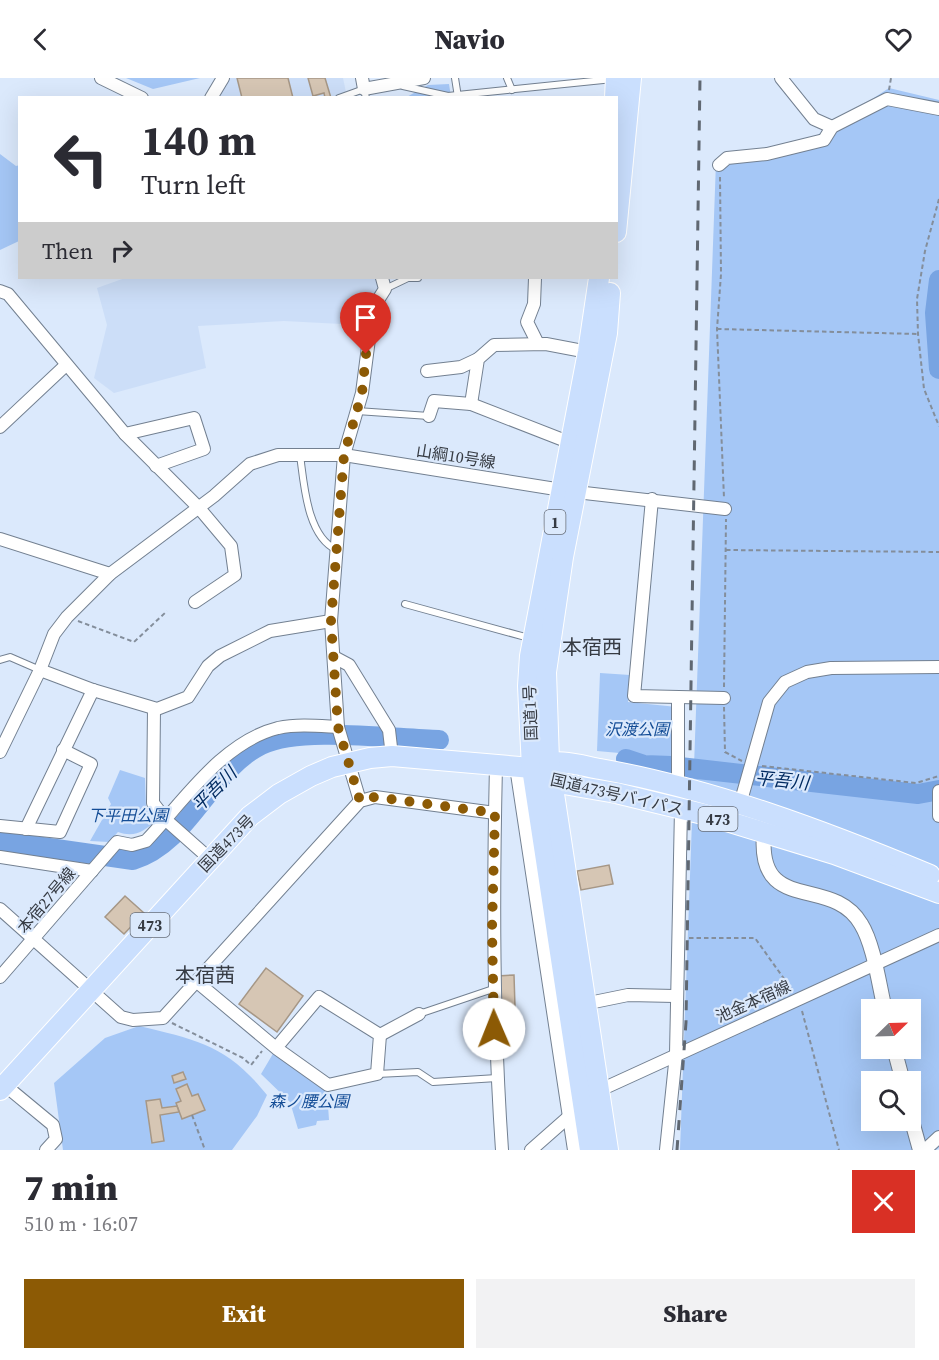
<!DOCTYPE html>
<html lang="en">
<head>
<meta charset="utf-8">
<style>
	body { margin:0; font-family:"Source Serif 4","Noto Sans JP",serif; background:#f2f2f3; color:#2b2b33; height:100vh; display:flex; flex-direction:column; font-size:22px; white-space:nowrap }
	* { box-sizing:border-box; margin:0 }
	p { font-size:20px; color:#7c7c81 }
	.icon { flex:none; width:33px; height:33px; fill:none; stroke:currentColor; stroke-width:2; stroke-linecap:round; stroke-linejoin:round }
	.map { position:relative; height:1072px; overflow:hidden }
	.details { display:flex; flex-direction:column; background:#fff; flex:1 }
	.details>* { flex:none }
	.banner { position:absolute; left:18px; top:18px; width:600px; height:183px; border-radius:0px; box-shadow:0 6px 24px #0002; background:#fff; color:#2b2b33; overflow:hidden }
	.needle { width:39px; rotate:67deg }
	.tools { position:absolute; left:861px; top:921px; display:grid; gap:12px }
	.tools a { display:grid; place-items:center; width:60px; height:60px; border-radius:0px; background:#fff; box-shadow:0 6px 24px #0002; font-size:30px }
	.pin { position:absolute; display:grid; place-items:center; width:51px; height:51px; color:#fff; margin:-62px -26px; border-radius:50% 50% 50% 0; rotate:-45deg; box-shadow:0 0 6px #0007 }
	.pin .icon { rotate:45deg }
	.me { position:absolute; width:66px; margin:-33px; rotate:359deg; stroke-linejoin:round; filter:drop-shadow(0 0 4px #0008) }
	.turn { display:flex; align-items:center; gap:21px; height:126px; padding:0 24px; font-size:27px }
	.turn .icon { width:78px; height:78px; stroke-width:2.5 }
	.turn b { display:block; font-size:42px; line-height:51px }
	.then { display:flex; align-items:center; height:57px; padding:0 24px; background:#0003; gap:12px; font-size:22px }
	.round { display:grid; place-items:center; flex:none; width:63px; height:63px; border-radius:0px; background:#f2f2f3 }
	.summary { display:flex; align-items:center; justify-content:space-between; height:102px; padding:0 24px }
	h1 { font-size:36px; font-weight:800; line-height:45px }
	.primary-button { display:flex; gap:12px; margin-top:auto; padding:12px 24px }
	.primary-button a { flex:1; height:69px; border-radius:0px; background:#8c5a05; color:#fff; font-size:24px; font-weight:800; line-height:69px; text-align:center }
	.primary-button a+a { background:#f2f2f3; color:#2b2b33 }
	header { display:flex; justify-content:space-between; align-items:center; height:78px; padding:0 24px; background:#fff; font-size:27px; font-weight:800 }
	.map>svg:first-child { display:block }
</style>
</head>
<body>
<header><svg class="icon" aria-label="back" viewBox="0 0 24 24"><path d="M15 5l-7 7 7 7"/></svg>Navio<svg class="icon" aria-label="heart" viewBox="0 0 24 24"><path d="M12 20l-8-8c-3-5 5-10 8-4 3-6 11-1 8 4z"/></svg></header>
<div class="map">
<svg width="939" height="1072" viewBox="0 0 939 1072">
	<rect width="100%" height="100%" fill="#dbe9fc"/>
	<g fill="#ccdef8">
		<path d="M228,0H343L347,19L217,20Z"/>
		<path d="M125,200H377L380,209L360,247L284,243L198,248L206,290L114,315L94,300L107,247L97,210Z"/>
	</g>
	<g fill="#a5c7f6" fill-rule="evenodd">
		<path d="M126,0H200L153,11Z"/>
		<path d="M449,6L451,19L405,20L428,7Z"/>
		<path d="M889,10L939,22V1070L936,1072H680L716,84L816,58ZM872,932H910V970H872ZM872,1004H910V1042H872Z"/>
		<path d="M0,76L16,88L20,87L19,163L0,172Z"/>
		<path d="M600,595L630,597L628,624L677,629L675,680L597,673Z"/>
		<path d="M120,692L145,700L146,729L157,742C144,753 135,760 118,754L109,764L90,763L111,726L108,720Z"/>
		<path d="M139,948C198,962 228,968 267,1017L257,1038L232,1072H63L54,1005L105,960Z"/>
		<path d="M274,974L327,1013L329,1042L317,1043L316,1047L298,1051L290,1024L261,996Z"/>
	</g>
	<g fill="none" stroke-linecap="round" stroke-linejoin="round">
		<g stroke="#78a4e2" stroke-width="20">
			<path d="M939,202L935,235L939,291"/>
			<path d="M626,681L644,687L671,688L918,716L939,712"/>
			<path d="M0,763L133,782C189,765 209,693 261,667C301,648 393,661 439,662"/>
		</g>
	</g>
	<g fill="#d6c6b4" stroke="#a69786" stroke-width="1.5">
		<path d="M237,0H288L293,20H242Z"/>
		<path d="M308,0H325L331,20H325L324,15L313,18Z"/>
		<path d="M609,787L613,806L581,812L577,793Z"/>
		<path d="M125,818L144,835L124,856L105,839Z"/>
		<path d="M266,890L303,918L277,954L239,926Z"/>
		<path d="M514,897L515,929H498L497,898Z"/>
		<path d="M183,994L186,1001L174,1005L172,998Z"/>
		<path d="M187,1006L192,1018L198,1016L205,1032L182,1041L176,1025L181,1023L176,1011Z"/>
		<path d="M160,1021L162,1030L177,1028L179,1034L160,1037L164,1063L152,1065L146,1023Z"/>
	</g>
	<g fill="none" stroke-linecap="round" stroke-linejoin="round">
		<g stroke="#738091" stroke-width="8">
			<g id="service">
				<path d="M455,0L458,19"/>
				<path d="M507,0L512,12"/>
				<path d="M403,8L448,18L613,1"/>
				<path d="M339,20L364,11L366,20"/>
				<path d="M385,211L408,200H418"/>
				<path d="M357,333L429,338"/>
				<path d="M300,377C304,406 307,459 337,472"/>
				<path d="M405,526L529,560"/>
				<path d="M0,582L10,579L40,592"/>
				<path d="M419,936L493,911"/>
				<path d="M377,996L418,994L433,1004L497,1000"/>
			</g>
		</g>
		<g stroke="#738091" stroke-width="14">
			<g id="minor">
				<path d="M101,0L142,20"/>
				<path d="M362,0L364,11L424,0"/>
				<path d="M781,0L814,41L832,49"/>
				<path d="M211,20L223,0"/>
				<path d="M719,87L727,80L767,76L824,62L832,49L887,21L939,31"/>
				<path d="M535,200L534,226L527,244L538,266"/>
				<path d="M0,213L8,216L125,356L199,430L231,468L235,497L195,524"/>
				<path d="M427,293L461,289L478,281"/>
				<path d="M471,326L478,281L494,267L546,266L588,274"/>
				<path d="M429,338L434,323L471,326L571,365"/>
				<path d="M0,349L66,287"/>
				<path d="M125,356L194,340L204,371L156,388"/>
				<path d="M576,414L725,431"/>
				<path d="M652,421L634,618L724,620"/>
				<path d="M0,461L110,496"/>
				<path d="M334,579L349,587L389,652L392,678"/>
				<path d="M40,592L93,612L157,631L188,619L208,588L220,578L270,553L331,543"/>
				<path d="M154,631L153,725L166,742L210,781"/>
				<path d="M0,674L40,592L54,556L67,539L110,496L214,418L250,386L278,377H344L562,412"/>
				<path d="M496,687C493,818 493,941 502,1072"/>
				<path d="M516,689L574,1072"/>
				<path d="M678,708V620"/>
				<path d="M939,713V738"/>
				<path d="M360,723L338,649L331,543L344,377L362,315L373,230L385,211L382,200"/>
				<path d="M740,726L769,624L785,604L807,594L831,590L939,589"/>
				<path d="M0,748L60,754L91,686L63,672"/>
				<path d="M26,751L93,612"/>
				<path d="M0,779L92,793"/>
				<path d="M0,831L121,939L133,942L163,940L360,723L375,719L495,735"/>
				<path d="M0,899L117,764L132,767L146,763C183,724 222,664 278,650C298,646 318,648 338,649"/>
				<path d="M197,904L276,970L328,1007L377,996L380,957L319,919L276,970"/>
				<path d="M584,926L628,917L675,918"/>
				<path d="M380,957L419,936"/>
				<path d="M1,1004L53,1047L56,1061L46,1072"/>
				<path d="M531,1072L598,1013L939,857"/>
				<path d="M666,1072L676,976L681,731"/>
				<path d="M925,1072L939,1059"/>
			</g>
		</g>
		<g stroke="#738091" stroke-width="16">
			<g id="tertiary">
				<path d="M764,756C757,838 832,796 861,846C874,867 879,907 885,932"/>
				<path d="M894,970L903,1004"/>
				<path d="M910,1036L920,1072"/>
			</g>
		</g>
		<g stroke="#fff" stroke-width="22">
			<g id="trunk">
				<path d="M615,20L616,0"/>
				<path d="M616,154L631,0"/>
				<path d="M537,688C557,680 579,687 600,691C713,711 824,753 930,797"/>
				<path d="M0,1012L250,738L279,716L311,698L332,689L370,680L392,678L532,690L552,704L616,715L707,737L834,776L939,815"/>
				<path d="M590,1072L532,690L528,608L530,578L588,274L599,200"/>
				<path d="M608,1072L549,683L546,594L563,479L607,255L610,215"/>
			</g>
		</g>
		<g stroke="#848e9b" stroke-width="2" stroke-dasharray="4.5 3" stroke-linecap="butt">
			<path d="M889,12L891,0"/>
			<path d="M720,99L721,196L717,251L724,420"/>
			<path d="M939,121L925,173L917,221L918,256L924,311L939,348"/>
			<path d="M717,251L918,256"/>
			<path d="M726,472L939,474"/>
			<path d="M78,543L134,564L167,533"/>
			<path d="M724,609L726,441"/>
			<path d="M724,629L725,674L742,683"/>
			<path d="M762,688L916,705L939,698"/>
			<path d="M689,860H755L792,912"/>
			<path d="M802,933L839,1072"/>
			<path d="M172,945L243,980L251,987L262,973"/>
			<path d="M192,1037L205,1072"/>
		</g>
		<use href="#service" stroke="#fff" stroke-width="6"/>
		<use href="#minor" stroke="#fff" stroke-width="12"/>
		<use href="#tertiary" stroke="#fff" stroke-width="14"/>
		<use href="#trunk" stroke="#cadffe" stroke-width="20"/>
		<path stroke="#606872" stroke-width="3" stroke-dasharray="10 10" stroke-linecap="butt" d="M677,1072L686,944L700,0"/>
	</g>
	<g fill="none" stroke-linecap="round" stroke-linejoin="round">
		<path stroke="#8c5a05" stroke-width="10" stroke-dasharray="0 18" d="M366,276L362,315L344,377L331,543L338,649L360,723L375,719L495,735L492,851L494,951"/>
	</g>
	<g text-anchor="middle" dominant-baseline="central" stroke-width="4.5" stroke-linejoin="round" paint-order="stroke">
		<g fill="#dbe9fc" stroke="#686f7a" stroke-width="1.5">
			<rect x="544.5" y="432" width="21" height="24" rx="4.5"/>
			<rect x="698.5" y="729" width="39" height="24" rx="4.5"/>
			<rect x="130.5" y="835" width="39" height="24" rx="4.5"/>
		</g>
		<g font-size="15" font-weight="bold" fill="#363b43">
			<text x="555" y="444">1</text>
			<text x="718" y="741">473</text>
			<text x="150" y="847">473</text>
		</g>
		<g font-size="16" fill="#363b43" stroke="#dbe9fc">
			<text transform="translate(456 378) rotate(9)">山綱10号線</text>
			<text transform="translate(530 635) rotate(-92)">国道1号</text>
			<text transform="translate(617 716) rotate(13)">国道473号バイパス</text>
			<text transform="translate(226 765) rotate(-46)">国道473号</text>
			<text transform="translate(46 822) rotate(-50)">本宿27号線</text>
			<text transform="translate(753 923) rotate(-24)">池金本宿線</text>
		</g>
		<g font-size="16" font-style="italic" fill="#144d96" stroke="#dbe9fc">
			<text x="637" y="651">沢渡公園</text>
			<text x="128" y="737">下平田公園</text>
			<text x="309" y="1023">森ノ腰公園</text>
		</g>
		<g font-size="18" font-style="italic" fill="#002a60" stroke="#dbe9fc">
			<text transform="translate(782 702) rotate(6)">平吾川</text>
			<text transform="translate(214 711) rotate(-45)">平吾川</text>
		</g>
		<g font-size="20" fill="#363b43" stroke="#dbe9fc">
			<text x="592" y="569">本宿西</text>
			<text x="205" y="897">本宿茜</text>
		</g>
	</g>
</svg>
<div class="tools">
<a><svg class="needle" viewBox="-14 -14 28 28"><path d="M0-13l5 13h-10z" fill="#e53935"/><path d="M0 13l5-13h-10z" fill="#7c7c81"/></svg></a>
<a><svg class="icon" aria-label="search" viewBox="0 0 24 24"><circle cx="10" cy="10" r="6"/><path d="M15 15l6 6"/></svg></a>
</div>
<div class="pin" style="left:366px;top:276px;background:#d93025"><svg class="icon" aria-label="arrive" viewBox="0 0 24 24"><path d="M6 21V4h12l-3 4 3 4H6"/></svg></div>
<svg class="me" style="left:494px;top:951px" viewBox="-20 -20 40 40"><circle r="19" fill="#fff"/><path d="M0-13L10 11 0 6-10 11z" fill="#8c5a05"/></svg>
<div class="banner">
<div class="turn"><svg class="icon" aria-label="left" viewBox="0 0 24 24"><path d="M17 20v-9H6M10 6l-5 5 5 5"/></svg><div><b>140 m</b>Turn left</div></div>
<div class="then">Then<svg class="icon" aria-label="right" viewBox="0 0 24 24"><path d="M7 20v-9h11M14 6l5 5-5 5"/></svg></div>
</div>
</div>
<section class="details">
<div class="summary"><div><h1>7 min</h1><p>510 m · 16:07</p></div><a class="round" style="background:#d93025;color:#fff"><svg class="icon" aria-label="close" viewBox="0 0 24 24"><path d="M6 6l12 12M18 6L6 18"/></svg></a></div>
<div class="primary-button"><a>Exit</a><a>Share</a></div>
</section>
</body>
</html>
